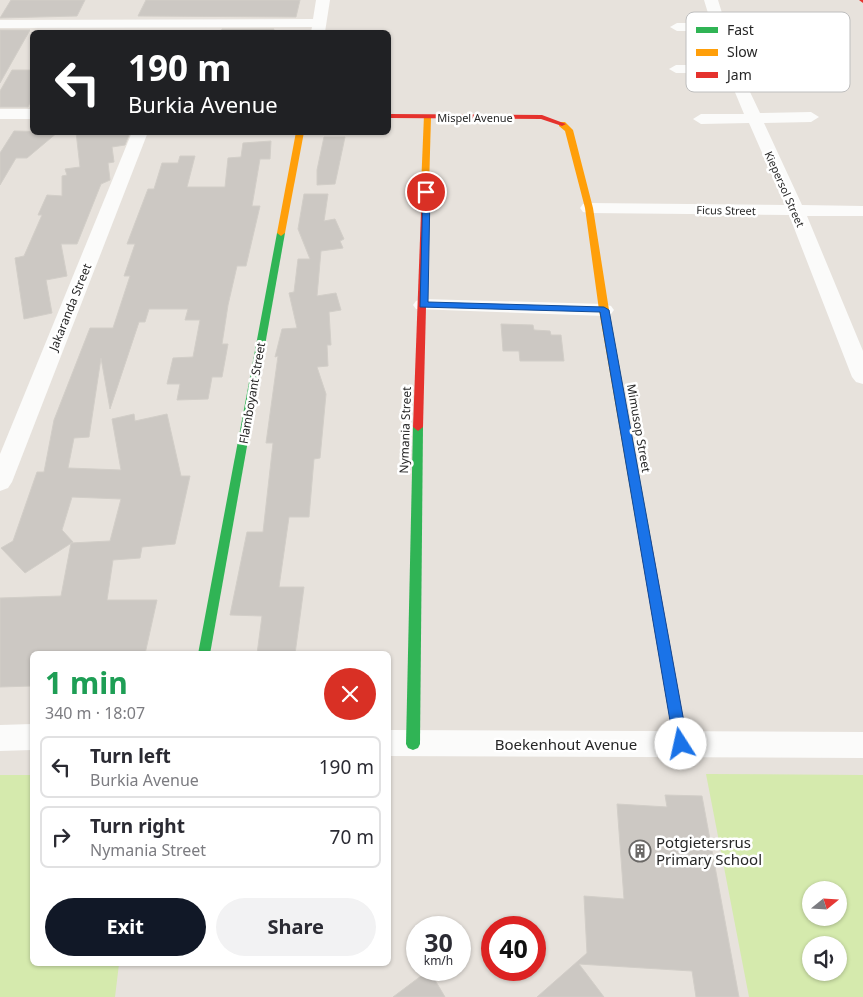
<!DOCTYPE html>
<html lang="en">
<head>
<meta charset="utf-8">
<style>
	body { margin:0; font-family:"Noto Sans",sans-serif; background:#f2f2f3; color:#2b2b33; height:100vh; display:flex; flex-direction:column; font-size:19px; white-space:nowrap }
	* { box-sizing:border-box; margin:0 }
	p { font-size:16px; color:#7c7c81 }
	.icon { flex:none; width:28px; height:28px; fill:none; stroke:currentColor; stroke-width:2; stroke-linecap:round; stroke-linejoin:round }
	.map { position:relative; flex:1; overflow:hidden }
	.panel { position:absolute; left:30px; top:651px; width:361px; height:315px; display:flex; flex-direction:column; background:#fff; border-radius:8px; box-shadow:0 1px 4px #0004 }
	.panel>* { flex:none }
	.banner { position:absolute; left:30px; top:30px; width:361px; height:105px; border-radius:8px; box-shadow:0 1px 4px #0004; background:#202124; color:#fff; overflow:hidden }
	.needle { width:32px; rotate:72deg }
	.fabs { position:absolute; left:802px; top:881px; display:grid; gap:10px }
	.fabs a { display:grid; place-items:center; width:45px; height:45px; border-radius:50%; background:#fff; box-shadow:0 1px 4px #0004; font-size:25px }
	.speed { position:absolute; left:406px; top:916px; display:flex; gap:10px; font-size:25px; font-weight:700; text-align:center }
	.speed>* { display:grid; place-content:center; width:65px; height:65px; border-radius:50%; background:#fff; box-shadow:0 1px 4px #0004; line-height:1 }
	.speed small { font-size:12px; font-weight:400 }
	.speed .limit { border:8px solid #d22; background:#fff; color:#111 }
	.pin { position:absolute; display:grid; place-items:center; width:42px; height:42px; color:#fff; margin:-21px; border:2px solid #fff; border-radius:50%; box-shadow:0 1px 5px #0007 }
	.me { position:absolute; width:55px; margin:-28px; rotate:350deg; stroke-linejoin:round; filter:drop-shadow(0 0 4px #0008) }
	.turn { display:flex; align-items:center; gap:18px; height:105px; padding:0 15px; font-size:22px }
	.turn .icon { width:65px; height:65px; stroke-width:2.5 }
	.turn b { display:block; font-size:35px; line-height:42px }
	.round { display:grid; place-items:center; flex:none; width:52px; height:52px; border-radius:26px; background:#f2f2f3 }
	.head { display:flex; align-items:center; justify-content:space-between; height:85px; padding:0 15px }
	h1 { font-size:30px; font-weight:700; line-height:38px; color:#1e9e55 }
	.action { display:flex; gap:10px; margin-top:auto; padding:10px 15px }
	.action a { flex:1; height:58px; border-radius:30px; background:#111827; color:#fff; font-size:20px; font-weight:700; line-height:58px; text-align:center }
	.action a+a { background:#f2f2f3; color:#2b2b33 }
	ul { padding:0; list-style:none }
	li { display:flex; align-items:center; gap:15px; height:62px; margin:0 10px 8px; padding:0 5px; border:2px solid #e1e1e2; border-radius:8px }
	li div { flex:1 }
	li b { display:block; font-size:19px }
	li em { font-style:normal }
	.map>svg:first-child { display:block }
</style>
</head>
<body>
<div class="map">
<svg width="863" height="997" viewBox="0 0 863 997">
	<rect width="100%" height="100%" fill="#e7e2dc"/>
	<g fill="#d5eaad" fill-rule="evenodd">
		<path d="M706,774L863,775V997H749ZM811,890H839V918H811ZM811,945H839V972H811Z"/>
		<path d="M0,775H32V964H119L115,997H0Z"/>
	</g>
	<g fill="#ccc8c3" stroke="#d2cec8">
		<path d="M11,0H85L77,16L0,18Z"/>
		<path d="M146,0H300L296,17L138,16Z"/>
		<path d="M222,29H274L273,32H221Z"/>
		<path d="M0,30H30L0,83Z"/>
		<path d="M12,70H32V98L28,107H0V91Z"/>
		<path d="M14,131L58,132L27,158H16L0,185V153Z"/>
		<path d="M76,132H130L125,145L112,147L114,162L108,163L110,180L101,184L77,244H61L67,276L46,280L52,313L24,319L15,258L24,256L42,215H38L47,195L62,196V176L67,175L65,169L80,167Z"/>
		<path d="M324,137H345L335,184L317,185V170Z"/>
		<path d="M271,141L270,159H260L252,206H260L246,266H237L228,305L222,344H228L222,377H212L208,399L177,400L180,384H167L173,358L193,357L200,320H185L188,309H149L145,322H139L110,409L101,358L89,437L74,438L68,468L121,470L112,419L134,414L135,421L167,414L181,476H190L175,544L142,547L140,558L113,560L107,600H157L145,654H32V686L0,687V598L61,596L71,543L110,541L121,499L72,497L62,530L73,542L25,573L1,548L13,541L37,472H44L54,420L90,328H113L130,276H124L135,244H127L148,189H154L162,163H178L180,156H195L187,187H225L228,158L241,157L243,143Z"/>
		<path d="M304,194H328L324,221L335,219L344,239L340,241L343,248L321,251L317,296L336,293L341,310L329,312L331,345H327L328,366L317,367L326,394L320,458L314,459L309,517H289L279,587H304L295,654H257L262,616L230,615L247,532H263L273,443H266L278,356L275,357L282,329L297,328L289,293L294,292L298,259H310L298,229Z"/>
		<path d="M501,324L533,325L534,330L550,331L551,335H561L564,361H520L519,351H503Z"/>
		<path d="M665,795L702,796L739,997H696L692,971L579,964L604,997H537L587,953L584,896L624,899L617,804L667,807Z"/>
		<path d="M429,970L445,997H393Z"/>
	</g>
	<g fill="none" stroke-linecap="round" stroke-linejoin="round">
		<g fill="#fbfbfa" fill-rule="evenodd">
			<path d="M316,0H330L325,32H311L312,27L0,28V20L313,19Z"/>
			<path d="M704,0H718L725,23L770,24L777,28L770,32H728L738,65H785L792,69L785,73H741L760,113L811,112L819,117L811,122L764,123L802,205L863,206V216H807L863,351V384L856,382L852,377L789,215L589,213L583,212L580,208L583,204L589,203L785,205L749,123L701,124L693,119L701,114H744L727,73H676L669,69L676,65H723L714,31H677L670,27L677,23H711Z"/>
			<rect x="0" y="109" width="32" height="10"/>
			<path d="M132,132H148L12,482L8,488L0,491V454Z"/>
			<path d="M423,299L604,304L611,306L614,310L611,314L604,316L416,309L413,305L416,301Z"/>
			<path d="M32,724V750L0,751V725Z"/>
			<path d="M389,730L863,732V758L389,756Z"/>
		</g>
		<g fill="#30b455" fill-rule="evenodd">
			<path d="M281,230L285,233L210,654H198L277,233Z"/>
			<path d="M418,423L423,427L420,744L418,748L413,750L408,748L406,744L413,427Z"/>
		</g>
		<g fill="#ff9f0a" fill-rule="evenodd">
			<path d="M424,115L431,117L429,187L425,189L421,187Z"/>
			<path d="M559,122H565L573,130L593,208L609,310L651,540L649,543H641L639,540L599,310L585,208L565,131L559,126Z"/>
			<path d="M296,132H304L285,233L281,236L277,233Z"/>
		</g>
		<g fill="#e5322d" fill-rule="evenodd">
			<path d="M859,0H863V3Z"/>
			<path d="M389,114L542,115L566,124L562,126L541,119L389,118Z"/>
			<path d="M422,185L429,187L423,427L418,431L413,427Z"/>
			<path d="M645,535L649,537L651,540L688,744L686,748L681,750L676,748L674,744L639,540L641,537Z"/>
		</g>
	</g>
	<path fill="#1a73e8" stroke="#114b97" d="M423,190L430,192L428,302L604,307L609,310L688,744L686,749L681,751L676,749L674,744L600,312L420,307Z"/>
	<defs>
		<g id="building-ring" transform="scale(1.125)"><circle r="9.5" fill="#fff" stroke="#6a6866" stroke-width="1.5"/><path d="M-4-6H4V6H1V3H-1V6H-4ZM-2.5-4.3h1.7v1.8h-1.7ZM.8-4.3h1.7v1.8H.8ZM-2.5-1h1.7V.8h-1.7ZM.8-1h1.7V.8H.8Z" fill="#6a6866"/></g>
	</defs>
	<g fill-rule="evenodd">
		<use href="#building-ring" x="640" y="851"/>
	</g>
	<g text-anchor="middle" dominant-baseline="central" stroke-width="5" stroke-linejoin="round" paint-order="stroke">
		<g font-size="11" fill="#272727" stroke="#fff">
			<text x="475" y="117">Mispel Avenue</text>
			<text transform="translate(785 189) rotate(66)">Kiepersol Street</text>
			<text transform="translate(726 210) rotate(1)">Ficus Street</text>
		</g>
		<g font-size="12" fill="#272727" stroke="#fff">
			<text transform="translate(70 307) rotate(-68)">Jakaranda Street</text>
			<text transform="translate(252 393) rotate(-80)">Flamboyant Street</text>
			<text transform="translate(639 428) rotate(80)">Mimusop Street</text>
			<text transform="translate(405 430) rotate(-88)">Nymania Street</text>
		</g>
		<g font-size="15" fill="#272727" stroke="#fff">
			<text x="566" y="744">Boekenhout Avenue</text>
		</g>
		<g font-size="15" fill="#272727" stroke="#fff" text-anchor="start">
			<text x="656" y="842">Potgietersrus<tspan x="656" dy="17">Primary School</tspan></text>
		</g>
	</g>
	<rect x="686" y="12" width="164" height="80" rx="8" fill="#fff" stroke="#bebebe" stroke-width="1"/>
	<rect x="696" y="27" width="22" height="6" fill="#30b455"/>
	<rect x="696" y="49" width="22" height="7" fill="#ff9f0a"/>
	<rect x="696" y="72" width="22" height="6" fill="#e5322d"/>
	<g font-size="14" fill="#272727">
		<text x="727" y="35">Fast</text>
		<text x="727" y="57">Slow</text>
		<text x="727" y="80">Jam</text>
	</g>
</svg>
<div class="fabs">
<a><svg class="needle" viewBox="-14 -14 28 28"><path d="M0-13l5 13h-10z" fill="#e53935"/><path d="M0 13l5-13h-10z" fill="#7c7c81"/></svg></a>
<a><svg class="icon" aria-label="sound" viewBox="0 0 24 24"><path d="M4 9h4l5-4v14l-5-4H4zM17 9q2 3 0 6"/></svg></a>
</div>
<div class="speed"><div>30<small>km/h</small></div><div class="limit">40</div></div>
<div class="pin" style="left:426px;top:192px;background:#d93025"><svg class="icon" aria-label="arrive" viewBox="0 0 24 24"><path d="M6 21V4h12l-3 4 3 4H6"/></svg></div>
<svg class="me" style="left:681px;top:744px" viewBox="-20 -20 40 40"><circle r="19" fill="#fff"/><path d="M0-13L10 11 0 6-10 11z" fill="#1a73e8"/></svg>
<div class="banner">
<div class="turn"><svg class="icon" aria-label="left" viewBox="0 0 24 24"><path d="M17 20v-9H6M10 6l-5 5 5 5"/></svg><div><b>190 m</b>Burkia Avenue</div></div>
</div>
<section class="panel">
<div class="head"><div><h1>1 min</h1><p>340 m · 18:07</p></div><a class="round" style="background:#d93025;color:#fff"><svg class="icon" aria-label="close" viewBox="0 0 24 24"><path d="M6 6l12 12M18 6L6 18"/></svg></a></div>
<ul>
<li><svg class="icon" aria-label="left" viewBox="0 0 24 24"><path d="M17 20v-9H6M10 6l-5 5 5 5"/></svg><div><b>Turn left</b><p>Burkia Avenue</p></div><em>190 m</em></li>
<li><svg class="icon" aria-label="right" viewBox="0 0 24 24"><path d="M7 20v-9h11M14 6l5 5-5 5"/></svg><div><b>Turn right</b><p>Nymania Street</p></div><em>70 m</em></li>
</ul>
<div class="action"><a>Exit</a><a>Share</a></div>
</section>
</div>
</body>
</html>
